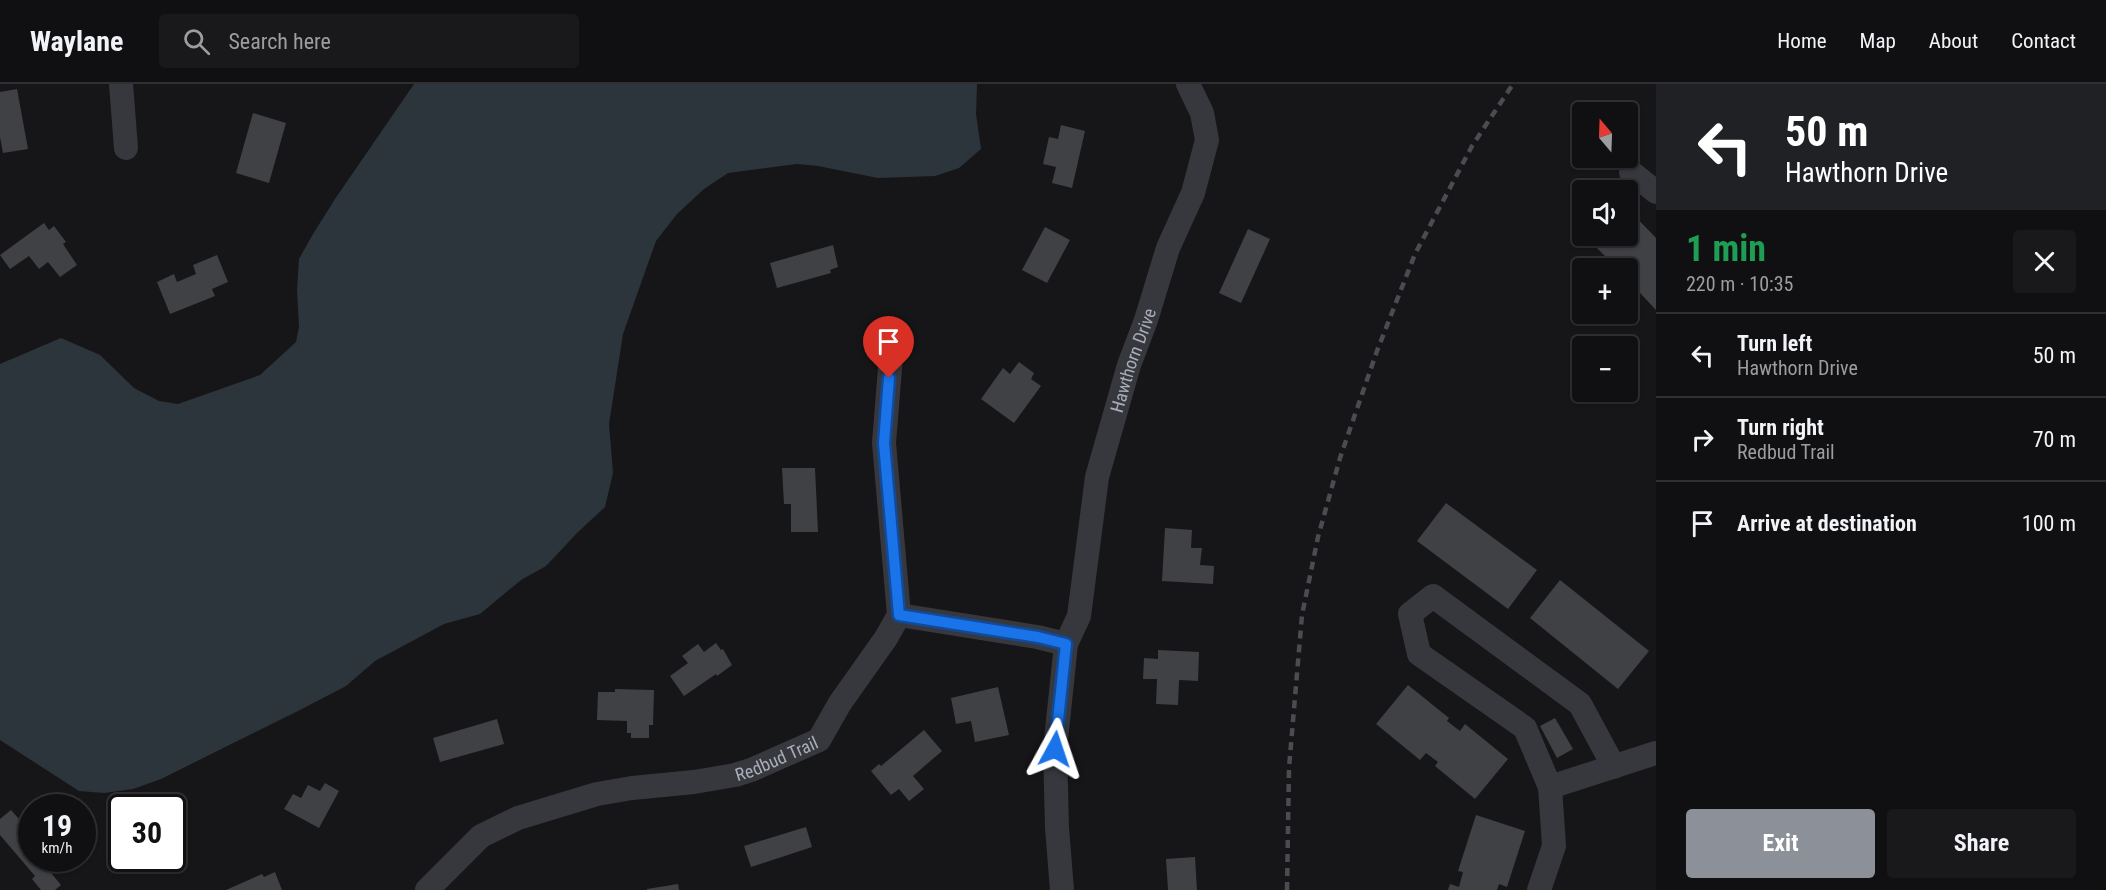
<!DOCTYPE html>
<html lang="en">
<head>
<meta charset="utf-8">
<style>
	body { margin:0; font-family:"Roboto Condensed",sans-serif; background:#19191b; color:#f1f3f6; height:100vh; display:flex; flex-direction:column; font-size:22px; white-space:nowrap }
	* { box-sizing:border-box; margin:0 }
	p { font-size:20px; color:#9c9d9f }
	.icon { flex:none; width:33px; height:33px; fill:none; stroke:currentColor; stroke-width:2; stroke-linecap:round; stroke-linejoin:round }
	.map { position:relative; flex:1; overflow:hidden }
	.details { display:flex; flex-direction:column; background:#101012; width:450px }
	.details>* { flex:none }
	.top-card { background:#202124; color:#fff; overflow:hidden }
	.needle { width:39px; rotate:341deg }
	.buttons { position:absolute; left:1572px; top:18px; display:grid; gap:12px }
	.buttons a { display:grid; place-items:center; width:66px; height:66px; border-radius:6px; background:#101012; box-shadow:0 2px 4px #0004,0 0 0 2px #303032; font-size:30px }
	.speed { position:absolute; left:18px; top:710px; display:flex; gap:12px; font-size:30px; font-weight:700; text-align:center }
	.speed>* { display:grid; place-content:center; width:78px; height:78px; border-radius:50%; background:#101012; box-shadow:0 2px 4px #0004,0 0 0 2px #303032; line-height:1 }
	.speed small { font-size:15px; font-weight:400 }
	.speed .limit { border:3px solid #111; border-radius:9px; background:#fff; color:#111 }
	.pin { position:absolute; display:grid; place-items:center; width:51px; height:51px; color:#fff; margin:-62px -26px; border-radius:50% 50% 50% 0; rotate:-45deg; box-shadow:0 0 6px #0007 }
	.pin .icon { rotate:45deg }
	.me { position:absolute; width:66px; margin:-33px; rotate:5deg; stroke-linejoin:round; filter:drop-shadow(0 0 4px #0008) }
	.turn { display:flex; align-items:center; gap:21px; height:126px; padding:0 30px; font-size:27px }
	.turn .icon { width:78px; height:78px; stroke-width:2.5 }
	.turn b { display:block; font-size:42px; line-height:51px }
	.round { display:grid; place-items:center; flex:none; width:63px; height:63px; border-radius:6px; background:#19191b }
	.summary { display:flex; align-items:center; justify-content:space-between; height:102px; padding:0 30px }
	h1 { font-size:36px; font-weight:700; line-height:45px; color:#1e9e55 }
	.cta { display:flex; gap:12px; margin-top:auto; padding:12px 30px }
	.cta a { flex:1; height:69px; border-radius:6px; background:#8c9099; color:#fff; font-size:24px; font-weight:700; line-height:69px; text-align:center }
	.cta a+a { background:#19191b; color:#f1f3f6 }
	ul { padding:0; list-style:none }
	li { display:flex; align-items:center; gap:18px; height:84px; padding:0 30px; border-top:2px solid #303032 }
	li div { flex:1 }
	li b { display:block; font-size:22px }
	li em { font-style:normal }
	header { display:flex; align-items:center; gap:36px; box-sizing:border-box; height:84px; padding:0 30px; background:#101012; border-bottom:2px solid #303032 }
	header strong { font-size:28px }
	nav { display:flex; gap:33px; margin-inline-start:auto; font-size:21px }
	.search { width:420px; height:54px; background:#19191b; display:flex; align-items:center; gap:15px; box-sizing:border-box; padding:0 21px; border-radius:6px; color:#9c9d9f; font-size:22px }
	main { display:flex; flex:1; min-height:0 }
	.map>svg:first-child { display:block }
</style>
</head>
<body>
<header>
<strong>Waylane</strong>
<div class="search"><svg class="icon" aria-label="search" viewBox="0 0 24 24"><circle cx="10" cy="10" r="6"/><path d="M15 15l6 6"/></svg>Search here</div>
<nav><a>Home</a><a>Map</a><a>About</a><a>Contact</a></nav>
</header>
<main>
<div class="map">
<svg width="1656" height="806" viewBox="0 0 1656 806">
	<rect width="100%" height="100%" fill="#161618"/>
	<path fill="#2c353c" d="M414,0H977L976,30L981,65L959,84L935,92L878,94L818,82L797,80L728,89L704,105L677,130L656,157L623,250L609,340L613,389L605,423L577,449L546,482L521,496L480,530L444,540L375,577L346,602L300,626L161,695L133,705L104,709L79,707L0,656V280L61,254L100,271L134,304L159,317L178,320L260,291L296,258L299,243L297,206L299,175L313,150L335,115Z"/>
	<g fill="#404145">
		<path d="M17,5L28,65L3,69L0,53V8Z"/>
		<path d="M253,29L286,39L269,99L236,89Z"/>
		<path d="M1061,41L1085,47L1072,104L1052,99L1056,83L1043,80L1049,53L1058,55Z"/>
		<path d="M1628,125L1656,154V226L1628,196V184H1617L1594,161L1597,158L1590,152H1628Z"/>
		<path d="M44,139L49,146L54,142L66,158L63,160L77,181L60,193L48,178L39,185L29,172L10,185L0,171Z"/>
		<path d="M1045,143L1070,156L1047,199L1022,186Z"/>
		<path d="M1248,145L1270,155L1241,219L1219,209Z"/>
		<path d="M833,161L838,183L830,186L831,189L777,204L770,179Z"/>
		<path d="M217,171L228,198L212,205L215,212L170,230L157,198L174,190L177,198L196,190L193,181Z"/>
		<path d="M1019,278L1034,289L1031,295L1041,302L1014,339L981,315L1003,284L1010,290Z"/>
		<path d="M782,384H815L818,448H791V420H784Z"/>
		<path d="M1446,419L1537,486L1508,525L1417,457Z"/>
		<path d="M1165,444L1192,446L1191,464H1202L1200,481L1214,482L1213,500L1162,497Z"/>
		<path d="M1560,496L1649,567L1618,605L1530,534Z"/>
		<path d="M716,559L721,566L723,565L732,581L717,592L716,590L684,612L670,592L688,579L682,572L698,560L704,568Z"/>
		<path d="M1158,566L1199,568L1198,597L1179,596L1178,621L1156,620L1157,595H1143L1144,574L1158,575Z"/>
		<path d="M1408,601L1449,634L1447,637L1460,647L1465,640L1508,675L1475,715L1435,682L1438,678L1426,669L1420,676L1376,640Z"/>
		<path d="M998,603L1009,651L975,658L971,637L956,640L951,614Z"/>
		<path d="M615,605L654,606L653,641H649V654H631V649H627V637L597,636L598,608H615Z"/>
		<path d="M1555,634L1573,665L1557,674L1540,642Z"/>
		<path d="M497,635L504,660L440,678L433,654Z"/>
		<path d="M924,646L942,667L913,692L924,705L909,717L899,705L891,711L871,687L879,680L881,682Z"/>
		<path d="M325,699L339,707L319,744L284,725L293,710L301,714L308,701L320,707Z"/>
		<path d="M11,726L32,750V774H52L55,777L47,784L61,801L55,806H41L32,795L35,792L0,751V735Z"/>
		<path d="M1476,731L1525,747L1507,803L1499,800L1497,806H1448L1450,800L1459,803L1463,788L1458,787Z"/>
		<path d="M806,743L812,763L751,783L744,762Z"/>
		<path d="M1195,773L1197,806H1168L1166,775Z"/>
		<path d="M275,788L282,806H226L262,790L264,793Z"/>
		<path d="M678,800L679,806H647V805Z"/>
	</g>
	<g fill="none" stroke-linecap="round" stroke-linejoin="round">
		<g stroke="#37383d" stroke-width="24">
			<path d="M121,0L126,64"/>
			<path d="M1631,88L1656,108"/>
			<path d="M899,531L1037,553L1066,560"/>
			<path d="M1550,703L1656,669"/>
			<path id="s1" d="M427,806L481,752L518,734L597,710L632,704L694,698L735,691L751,686L819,656L840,619L886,554L899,531L884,359L891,272"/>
			<path id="s2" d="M1062,806L1057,744L1055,665L1066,560L1079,532L1097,393L1129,281L1146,236L1168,164L1193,109L1207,56L1202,29L1188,0"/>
			<path d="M1539,806L1554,762L1550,703L1525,644L1419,570L1410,530L1433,512L1580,620L1614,683"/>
		</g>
		<path stroke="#4a4c52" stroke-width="4.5" stroke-dasharray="8 6" stroke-linecap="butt" d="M1287,806L1289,684L1302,531L1318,453L1340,374L1377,267L1415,170L1472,62L1513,0"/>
	</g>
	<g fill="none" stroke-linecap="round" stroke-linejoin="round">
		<g stroke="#114b97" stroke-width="15">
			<path id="route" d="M889,294L884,359L899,531L1038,553L1066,560L1055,665"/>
		</g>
		<use href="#route" stroke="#1a73e8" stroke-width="10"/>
	</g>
	<g text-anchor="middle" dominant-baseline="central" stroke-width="4.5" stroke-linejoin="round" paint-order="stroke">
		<g font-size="18" fill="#a8adb8" stroke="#111113">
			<text stroke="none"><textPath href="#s2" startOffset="540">Hawthorn Drive</textPath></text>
			<text stroke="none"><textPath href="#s1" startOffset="384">Redbud Trail</textPath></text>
		</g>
	</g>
</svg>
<div class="buttons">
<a><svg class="needle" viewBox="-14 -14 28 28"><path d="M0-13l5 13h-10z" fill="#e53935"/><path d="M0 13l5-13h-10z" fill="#9c9d9f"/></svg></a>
<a><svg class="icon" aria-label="sound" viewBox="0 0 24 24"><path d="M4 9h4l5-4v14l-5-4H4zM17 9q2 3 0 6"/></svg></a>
<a>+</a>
<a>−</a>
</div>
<div class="speed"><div>19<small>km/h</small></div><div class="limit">30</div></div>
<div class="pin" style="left:889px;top:294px;background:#d93025"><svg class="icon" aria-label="arrive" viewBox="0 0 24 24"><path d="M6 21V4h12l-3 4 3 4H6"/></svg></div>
<svg class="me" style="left:1055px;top:665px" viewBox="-20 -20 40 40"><path d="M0-17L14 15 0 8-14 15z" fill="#1a73e8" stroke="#fff" stroke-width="4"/></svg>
</div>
<section class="details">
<div class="top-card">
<div class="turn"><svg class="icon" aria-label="left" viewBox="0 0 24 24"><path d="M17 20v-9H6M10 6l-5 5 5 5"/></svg><div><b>50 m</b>Hawthorn Drive</div></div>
</div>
<div class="summary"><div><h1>1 min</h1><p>220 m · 10:35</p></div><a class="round"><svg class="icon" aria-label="close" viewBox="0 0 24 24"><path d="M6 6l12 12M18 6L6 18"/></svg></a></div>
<ul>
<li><svg class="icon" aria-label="left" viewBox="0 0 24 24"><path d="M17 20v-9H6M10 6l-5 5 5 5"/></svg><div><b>Turn left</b><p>Hawthorn Drive</p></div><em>50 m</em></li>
<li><svg class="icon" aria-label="right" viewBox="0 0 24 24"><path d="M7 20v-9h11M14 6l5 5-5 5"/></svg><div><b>Turn right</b><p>Redbud Trail</p></div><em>70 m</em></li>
<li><svg class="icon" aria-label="arrive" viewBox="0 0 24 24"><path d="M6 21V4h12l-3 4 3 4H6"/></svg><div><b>Arrive at destination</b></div><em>100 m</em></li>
</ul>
<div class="cta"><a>Exit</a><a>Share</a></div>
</section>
</main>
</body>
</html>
